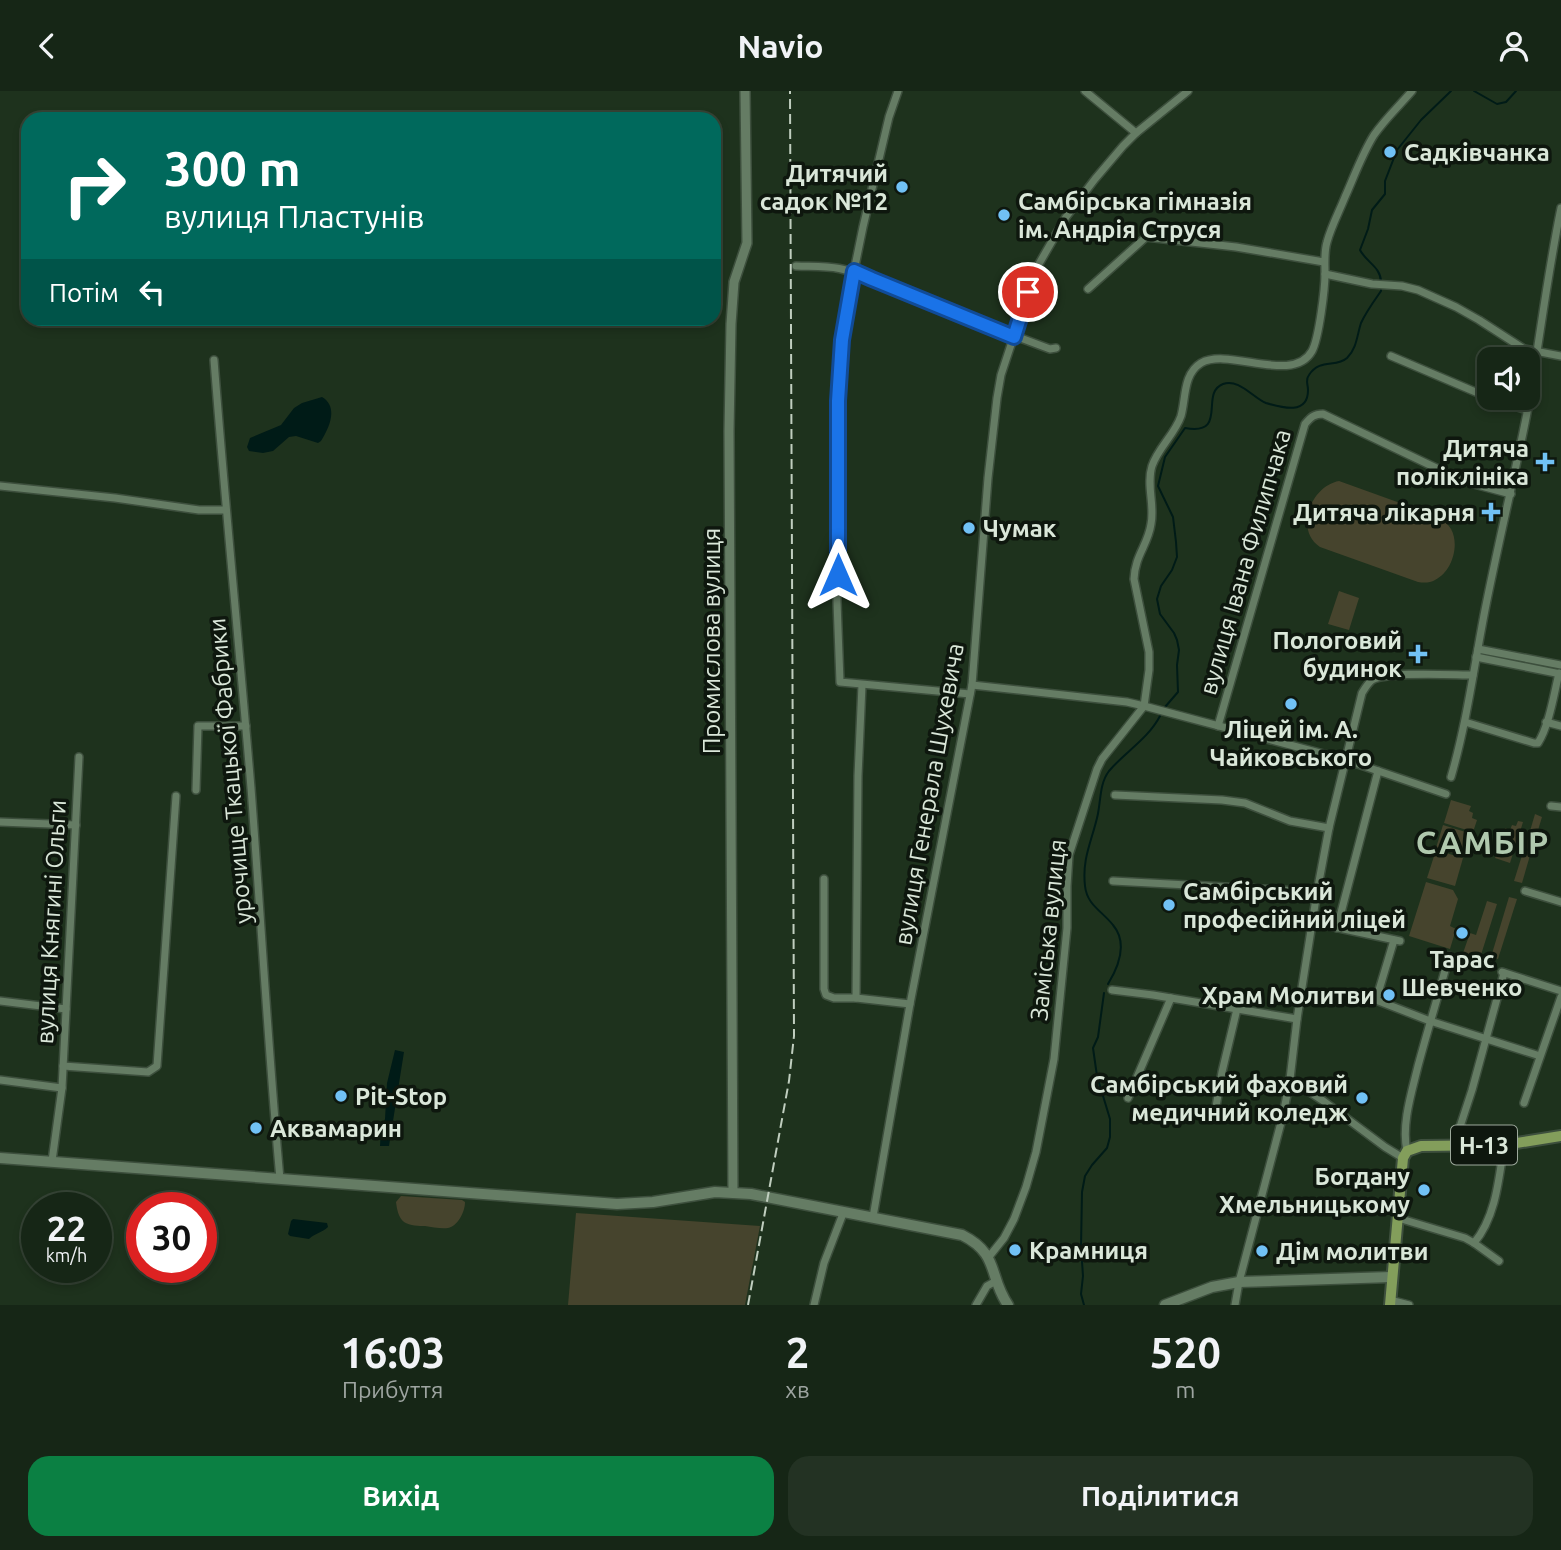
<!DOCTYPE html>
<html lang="uk">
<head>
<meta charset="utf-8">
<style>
	body { margin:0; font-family:Ubuntu,sans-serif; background:#233223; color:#f1f3f6; height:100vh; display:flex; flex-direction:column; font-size:26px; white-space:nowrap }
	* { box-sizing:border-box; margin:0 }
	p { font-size:23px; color:#9ea5a1 }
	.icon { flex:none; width:38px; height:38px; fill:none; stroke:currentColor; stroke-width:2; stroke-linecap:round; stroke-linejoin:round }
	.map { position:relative; height:1214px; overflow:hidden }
	.sheet { display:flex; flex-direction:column; background:#162616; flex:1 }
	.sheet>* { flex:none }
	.top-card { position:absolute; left:21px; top:21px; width:700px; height:214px; border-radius:21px; box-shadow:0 4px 10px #0003,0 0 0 2px #354335; background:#00695c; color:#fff; overflow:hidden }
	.buttons { position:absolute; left:1477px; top:256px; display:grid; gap:14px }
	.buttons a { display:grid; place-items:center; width:63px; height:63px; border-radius:14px; background:#162616; box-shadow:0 4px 10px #0003,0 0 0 2px #354335; font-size:35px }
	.speed { position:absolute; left:21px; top:1101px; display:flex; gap:14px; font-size:35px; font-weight:700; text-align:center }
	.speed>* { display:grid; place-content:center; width:91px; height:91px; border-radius:50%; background:#162616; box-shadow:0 4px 10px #0003,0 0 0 2px #354335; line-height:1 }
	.speed small { font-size:18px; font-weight:400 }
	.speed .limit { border:10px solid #d22; background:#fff; color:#111 }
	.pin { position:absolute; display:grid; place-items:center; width:60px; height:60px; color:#fff; margin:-30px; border:4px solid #fff; border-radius:50%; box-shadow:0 2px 7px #0007 }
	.me { position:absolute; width:77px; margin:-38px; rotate:0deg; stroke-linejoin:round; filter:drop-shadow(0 0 5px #0008) }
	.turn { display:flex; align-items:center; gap:24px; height:147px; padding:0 28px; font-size:32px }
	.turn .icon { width:91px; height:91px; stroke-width:2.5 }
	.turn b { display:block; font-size:49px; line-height:60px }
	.then { display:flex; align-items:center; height:66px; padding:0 28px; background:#0003; gap:14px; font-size:26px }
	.eta { display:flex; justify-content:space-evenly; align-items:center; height:119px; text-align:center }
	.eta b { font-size:42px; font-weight:700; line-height:49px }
	.primary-button { display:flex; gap:14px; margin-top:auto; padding:14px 28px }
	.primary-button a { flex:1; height:80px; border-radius:21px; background:#0b8043; color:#fff; font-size:28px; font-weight:700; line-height:80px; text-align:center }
	.primary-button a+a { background:#233223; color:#f1f3f6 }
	header { display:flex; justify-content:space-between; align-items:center; height:91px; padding:0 28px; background:#162616; font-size:32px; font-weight:700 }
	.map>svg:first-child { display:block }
</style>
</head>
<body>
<header><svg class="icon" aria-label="back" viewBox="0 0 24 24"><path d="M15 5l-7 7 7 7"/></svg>Navio<svg class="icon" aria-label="person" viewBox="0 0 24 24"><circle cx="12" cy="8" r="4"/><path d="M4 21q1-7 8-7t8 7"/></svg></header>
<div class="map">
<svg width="1561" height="1214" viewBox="0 0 1561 1214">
	<rect width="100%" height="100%" fill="#1e321d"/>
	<g fill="#46442d">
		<path d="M1339,390L1439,426C1443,429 1448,433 1451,438C1460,454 1452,481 1435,489C1430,492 1424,492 1418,491L1320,456C1294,439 1311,395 1339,390Z"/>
		<path d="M1339,500L1359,507L1349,539L1328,533Z"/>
		<path d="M1451,709L1471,715L1469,720L1473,722L1472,727L1477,729L1473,741L1444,732Z"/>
		<path d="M1535,723L1542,726L1532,759L1525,757Z"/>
		<path d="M1518,730L1523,731L1516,754L1501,750L1505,737L1510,739L1512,734L1516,735Z"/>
		<path d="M1443,734L1472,743L1465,766L1436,757Z"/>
		<path d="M1500,751L1515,756L1510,772L1495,767Z"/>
		<path d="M1524,758L1531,761L1522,792L1514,790Z"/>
		<path d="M1436,759L1463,767L1455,795L1427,787Z"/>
		<path d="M1426,791L1453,799L1458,808L1450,835L1456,838L1450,858L1409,845Z"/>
		<path d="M1509,806L1517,808L1498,868L1491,866Z"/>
		<path d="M1487,810L1497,813L1480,867L1463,862L1470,842L1476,844Z"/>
		<path d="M401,1105L462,1109L465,1111C465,1121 458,1135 448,1137C441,1138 432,1136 425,1135C419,1135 410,1135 404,1131C398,1126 397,1118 396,1111Z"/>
		<path d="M576,1122L760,1135L745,1214H568Z"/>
	</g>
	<g fill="#001b17">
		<path d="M322,306C339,316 329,337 321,350L318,352L296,345L289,346L273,360L263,362L249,360L247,356L250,347L281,334L294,317L302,312Z"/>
		<path d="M395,959L404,961L389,1055H380L381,1038L385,1028L387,992Z"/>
		<path d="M293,1128L327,1132L328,1136C322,1142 315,1142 309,1148L290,1145L288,1143L291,1130Z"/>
	</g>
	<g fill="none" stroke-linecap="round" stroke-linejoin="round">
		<g stroke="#001b17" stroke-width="2">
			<path d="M1474,0L1497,13L1506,11L1516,0"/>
			<path d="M1381,191C1381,176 1366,171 1360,159L1368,138L1372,119L1385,103V90L1397,59L1421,29L1451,0"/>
			<path d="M1165,616L1178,601L1177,574L1179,559L1177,549L1174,542L1160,523L1157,508L1161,495L1172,479L1177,466L1176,451L1173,426L1158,395L1165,366L1185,337C1229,345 1199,302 1223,293C1239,287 1253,307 1266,312C1283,317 1308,324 1308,299C1308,293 1305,289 1309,284C1320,267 1336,277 1347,267C1357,257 1357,244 1361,232C1366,221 1374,210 1381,200V196"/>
			<path d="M1108,893C1119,875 1128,852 1113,834C1102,820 1087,814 1085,795C1082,768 1091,752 1097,727C1101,712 1099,693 1109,680C1125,661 1148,648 1160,625"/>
			<path d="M1084,1214L1081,1203L1083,1185L1081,1156L1082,1101L1085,1085L1092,1074L1107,1057L1110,1046V1028L1097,985L1093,957L1098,946L1104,902"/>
		</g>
		<g stroke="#3d4f3d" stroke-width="10">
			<g id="minor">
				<path d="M898,0L889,26L863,136L854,180L842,249L838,310L837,511L840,591L970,603"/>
				<path d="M1085,0L1136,42"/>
				<path d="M796,175C828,176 842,174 871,189L964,226L1050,258L1056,257"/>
				<path d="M1325,183L1372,193L1402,195L1418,199L1456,216L1479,229L1524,258L1561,265"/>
				<path d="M1088,198L1146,146L1236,156L1324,171"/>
				<path d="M1391,265L1492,308L1527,319"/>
				<path d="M214,269C225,412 239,554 251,697C261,827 268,957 280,1088"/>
				<path d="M0,395L115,407L199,419H226"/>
				<path d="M1478,558L1561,574"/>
				<path d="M1476,566L1561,583"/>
				<path d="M972,594L1127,611L1144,615L1346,669L1446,703"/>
				<path d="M1465,631L1534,652H1538C1549,635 1554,603 1559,582"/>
				<path d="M1546,631L1561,635"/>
				<path d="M1218,635L1305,333C1311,326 1314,323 1323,323L1453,385L1474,393L1511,403"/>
				<path d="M1451,686C1467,631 1474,575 1485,519C1498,453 1514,388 1527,322C1539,254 1547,185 1561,117"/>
				<path d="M196,699L198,635H246"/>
				<path d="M1115,704L1222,709L1245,712L1290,730L1329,737"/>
				<path d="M1551,715L1561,716"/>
				<path d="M0,731L76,734"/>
				<path d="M824,788V898L826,904L834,907H856L910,913"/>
				<path d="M1113,790L1317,801"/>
				<path d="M1525,800L1561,811"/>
				<path d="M1311,831L1400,850"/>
				<path d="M1337,837L1378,680"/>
				<path d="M1394,849L1376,909L1430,930L1540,965"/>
				<path d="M1502,881L1561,900"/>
				<path d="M1112,899L1153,904L1297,928"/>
				<path d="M856,907L858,685L862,594"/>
				<path d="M0,910L66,918"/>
				<path d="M63,975L148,981L157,975L176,705"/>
				<path d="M1290,988L1322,1009L1385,1056L1403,1067"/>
				<path d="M0,989L62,997"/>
				<path d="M1128,1007L1171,907"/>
				<path d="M1524,1012L1561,906"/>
				<path d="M1214,1027L1222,981L1237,918"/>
				<path d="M1454,1054L1472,999L1504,882"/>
				<path d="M1407,1060C1401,1034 1412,1000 1418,975C1428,938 1439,902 1449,865"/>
				<path d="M52,1070L62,997L79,666"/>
				<path d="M873,1126L910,913L972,594L988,387L997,307L1001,284L1036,178L1066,126L1095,88L1123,55L1136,42L1188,0"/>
				<path d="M1398,1127L1465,1147L1474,1152L1499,1170"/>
				<path d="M1474,1152C1496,1126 1499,1087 1504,1054"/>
				<path d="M988,1167L1004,1147L1014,1128L1026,1096L1036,1061L1054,968L1067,837V795L1069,764L1097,678L1102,668L1144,615L1149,579V561L1134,488C1135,464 1148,454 1151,433C1155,414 1146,394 1152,375C1158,357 1175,343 1181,325C1186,307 1183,283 1201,272C1229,256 1293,294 1312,260C1319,247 1325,198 1325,182C1325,171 1324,161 1327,151C1331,136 1339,121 1345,106C1354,86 1362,63 1374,44C1385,28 1400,14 1412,0"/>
				<path d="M1390,1209L1409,1214"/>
				<path d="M814,1214L824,1172L844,1120"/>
				<path d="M976,1214L987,1195L996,1190"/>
				<path d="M1235,1214L1239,1191L1283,1024L1290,988L1297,928L1317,801L1329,737L1362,602C1365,597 1368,592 1372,589C1387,580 1453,584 1473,584"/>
			</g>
		</g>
		<g stroke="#3d4f3d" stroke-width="12">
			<path id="tertiary" d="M733,1102L729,340L731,233L734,191L747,152L745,0"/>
		</g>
		<g stroke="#3d4f3d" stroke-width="13">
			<g id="secondary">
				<path d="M0,1067L617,1113L653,1111L715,1101L751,1103L962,1144C1000,1163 988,1185 1008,1214"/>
				<path d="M1165,1214L1212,1196L1239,1191L1391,1186"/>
			</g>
		</g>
		<g stroke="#3d4f3d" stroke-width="14">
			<path id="primary" d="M1390,1214L1403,1067L1407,1060L1421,1055L1504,1054L1561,1045"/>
		</g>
		<use href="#minor" stroke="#657c64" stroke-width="7"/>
		<use href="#tertiary" stroke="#657c64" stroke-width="9"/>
		<use href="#secondary" stroke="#657c64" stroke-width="10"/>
		<use href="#primary" stroke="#839e5b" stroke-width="10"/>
		<path stroke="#c0cebf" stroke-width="2" stroke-dasharray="10 5" stroke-linecap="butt" d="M748,1214L789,990L794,945L790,0"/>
	</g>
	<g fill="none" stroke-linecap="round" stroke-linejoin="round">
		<g stroke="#114b97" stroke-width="18">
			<path id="route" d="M838,484V310L842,249L854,180L872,188L1014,246L1028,201"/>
		</g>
		<use href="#route" stroke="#1a73e8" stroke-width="12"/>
	</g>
	<g fill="#71c1f5" stroke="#0e170e" stroke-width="2.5">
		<circle cx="1390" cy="61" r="7"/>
		<circle cx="902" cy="96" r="7"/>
		<circle cx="1004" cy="124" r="7"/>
		<path d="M1541.5 360.5h7v7h7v7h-7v7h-7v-7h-7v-7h7z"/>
		<path d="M1487.5 410.5h7v7h7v7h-7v7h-7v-7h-7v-7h7z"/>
		<circle cx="969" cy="437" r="7"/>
		<path d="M1414.5 552.5h7v7h7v7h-7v7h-7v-7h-7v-7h7z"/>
		<circle cx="1291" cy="613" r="7"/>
		<circle cx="1169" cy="814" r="7"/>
		<circle cx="1462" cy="842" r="7"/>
		<circle cx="1389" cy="904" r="7"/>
		<circle cx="341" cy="1005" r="7"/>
		<circle cx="1362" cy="1007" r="7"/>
		<circle cx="256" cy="1037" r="7"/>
		<circle cx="1424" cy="1099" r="7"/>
		<circle cx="1015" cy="1159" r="7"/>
		<circle cx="1262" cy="1160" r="7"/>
	</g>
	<g text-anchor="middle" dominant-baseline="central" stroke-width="7" stroke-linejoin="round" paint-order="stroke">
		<rect fill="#0e170e" stroke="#9da99c" stroke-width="2" x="1451" y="1034.5" width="66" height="39" rx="5"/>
		<g font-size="23" font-weight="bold" fill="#dae7d9">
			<text x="1484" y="1054">Н-13</text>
		</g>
		<g font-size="24" font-weight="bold" fill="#dae7d9" stroke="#0e170e" text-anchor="start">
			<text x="1404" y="61">Садкiвчанка</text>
			<text x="888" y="82" text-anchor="end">Дитячий<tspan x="888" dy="28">садок №12</tspan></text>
			<text x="1018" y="110">Самбірська гімназія<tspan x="1018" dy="28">ім. Андрія Струся</tspan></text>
			<text x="1529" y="357" text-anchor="end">Дитяча<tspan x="1529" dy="28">поліклініка</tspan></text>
			<text x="1475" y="421" text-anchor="end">Дитяча лікарня</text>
			<text x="983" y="437">Чумак</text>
			<text x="1402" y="549" text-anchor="end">Пологовий<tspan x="1402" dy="28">будинок</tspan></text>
			<text x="1291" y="638" text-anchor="middle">Ліцей ім. А.<tspan x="1291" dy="28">Чайковського</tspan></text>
			<text x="1183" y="800">Самбірський<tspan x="1183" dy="28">професійний ліцей</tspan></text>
			<text x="1462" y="868" text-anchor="middle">Тарас<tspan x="1462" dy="28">Шевченко</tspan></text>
			<text x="1375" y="904" text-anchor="end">Храм Молитви</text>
			<text x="1348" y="993" text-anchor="end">Самбірський фаховий<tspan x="1348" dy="28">медичний коледж</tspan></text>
			<text x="355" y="1005">Pit-Stop</text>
			<text x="270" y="1037">Аквамарин</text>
			<text x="1410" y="1085" text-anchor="end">Богдану<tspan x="1410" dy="28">Хмельницькому</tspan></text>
			<text x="1029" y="1159">Крамниця</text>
			<text x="1276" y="1160">Дім молитви</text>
		</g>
		<g font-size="24" fill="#dae7d9" stroke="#0e170e">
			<text transform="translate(1245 471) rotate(-74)">вулиця Івана Филипчака</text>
			<text transform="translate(711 550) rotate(-90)">Промислова вулиця</text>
			<text transform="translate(230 680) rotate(-95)">урочище Ткацької Фабрики</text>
			<text transform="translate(929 703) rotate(-80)">вулиця Генерала Шухевича</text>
			<text transform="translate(51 831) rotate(-87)">вулиця Княгині Ольги</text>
			<text transform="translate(1048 839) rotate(-84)">Заміська вулиця</text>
		</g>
		<g font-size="32" font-weight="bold" letter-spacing="2" fill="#b0c9ae" stroke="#0e170e">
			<text x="1483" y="751">САМБІР</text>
		</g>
	</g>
</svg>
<div class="buttons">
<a><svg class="icon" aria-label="sound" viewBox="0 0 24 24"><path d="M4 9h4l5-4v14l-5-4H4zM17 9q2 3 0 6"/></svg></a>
</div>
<div class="speed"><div>22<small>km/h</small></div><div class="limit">30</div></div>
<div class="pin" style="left:1028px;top:201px;background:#d93025"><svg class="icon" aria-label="arrive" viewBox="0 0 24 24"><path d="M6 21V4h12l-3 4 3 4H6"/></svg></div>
<svg class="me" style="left:838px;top:484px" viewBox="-20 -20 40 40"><path d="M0-17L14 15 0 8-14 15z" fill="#1a73e8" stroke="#fff" stroke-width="4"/></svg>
<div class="top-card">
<div class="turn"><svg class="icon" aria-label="right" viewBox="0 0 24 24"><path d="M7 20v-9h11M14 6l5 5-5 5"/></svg><div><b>300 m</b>вулиця Пластунів</div></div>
<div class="then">Потім<svg class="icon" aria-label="left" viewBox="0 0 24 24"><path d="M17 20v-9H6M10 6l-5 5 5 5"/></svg></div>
</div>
</div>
<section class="sheet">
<div class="eta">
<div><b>16:03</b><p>Прибуття</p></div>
<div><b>2</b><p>хв</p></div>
<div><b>520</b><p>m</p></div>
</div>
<div class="primary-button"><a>Вихід</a><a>Поділитися</a></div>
</section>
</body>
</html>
